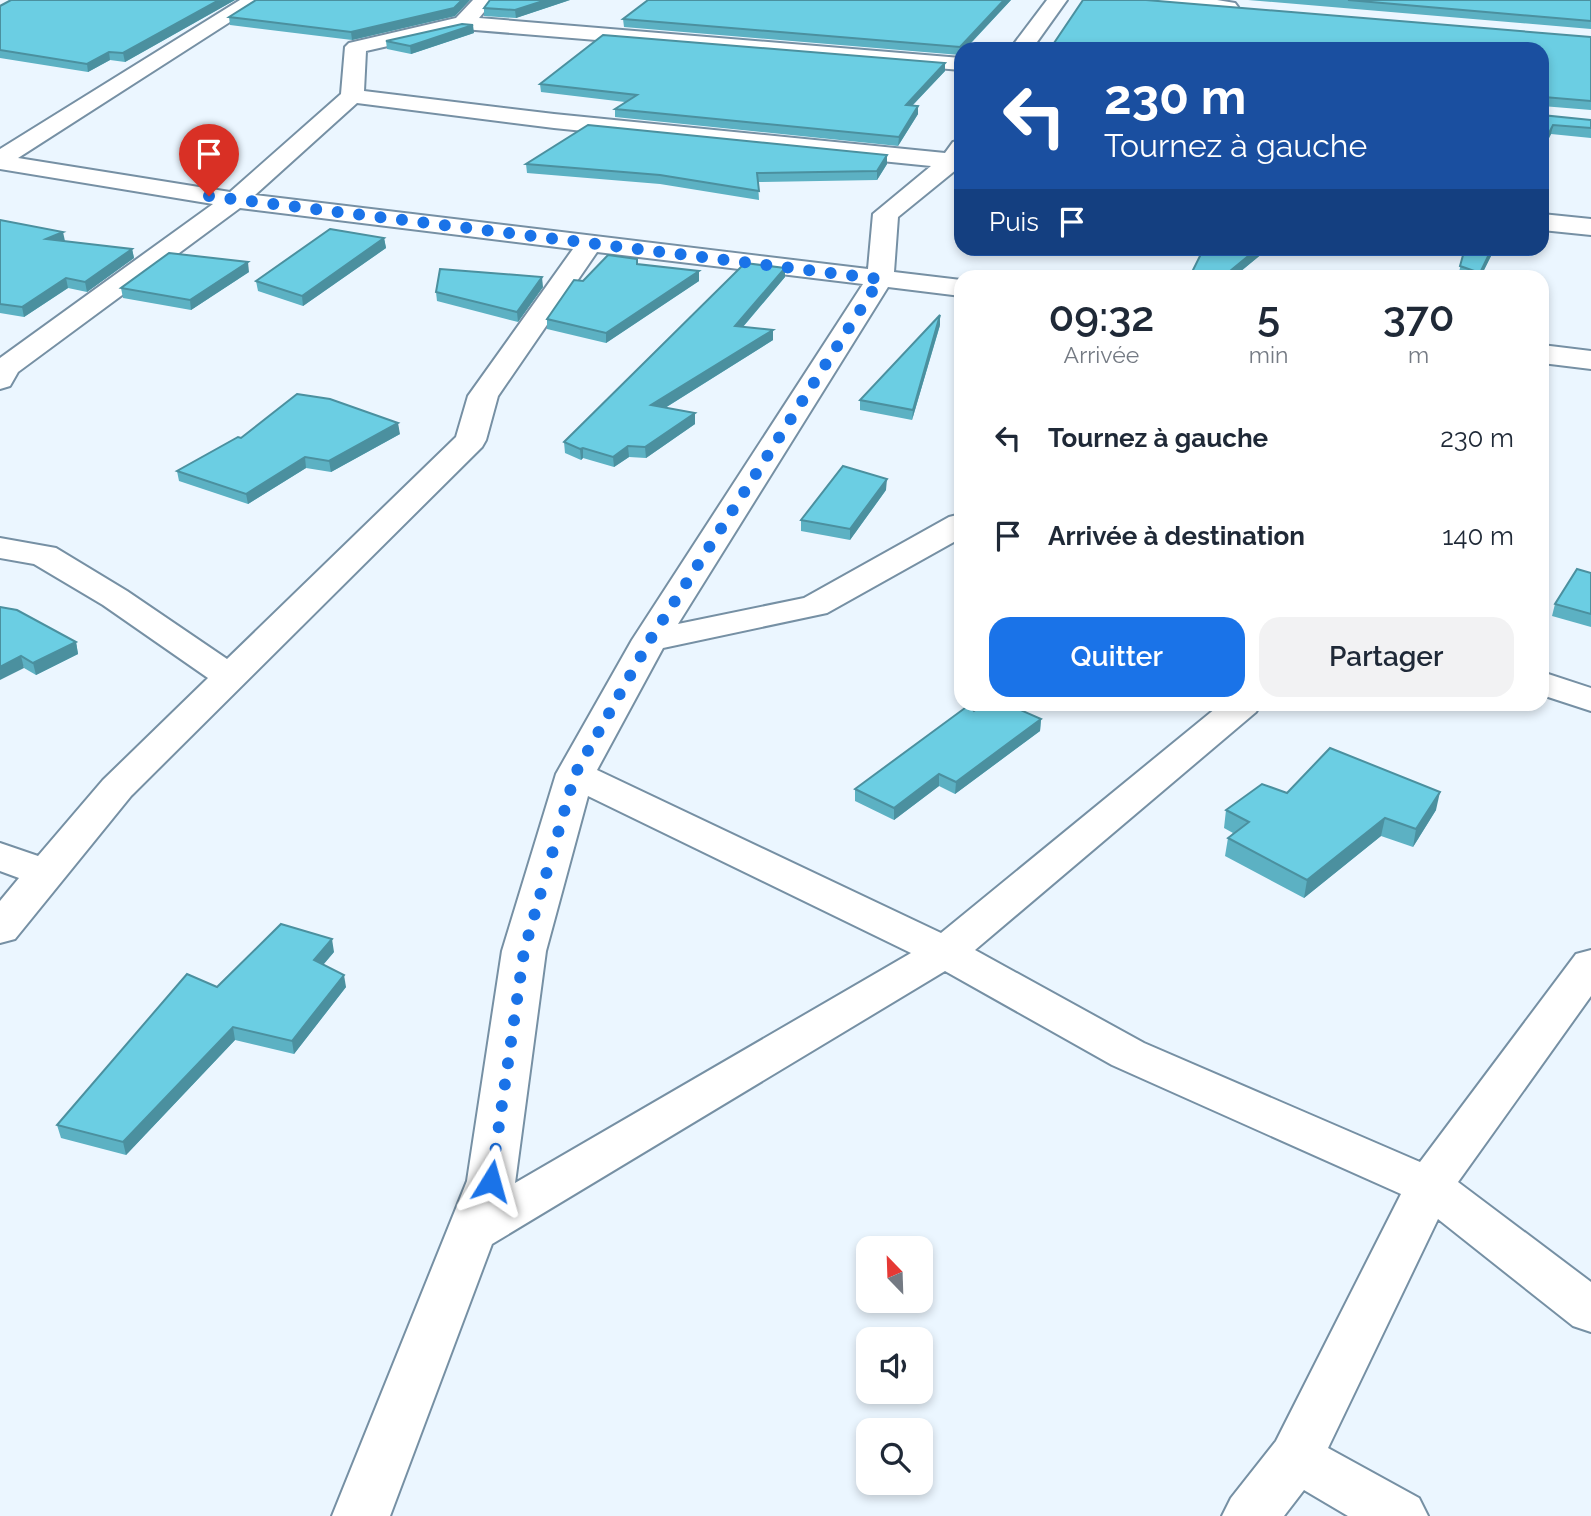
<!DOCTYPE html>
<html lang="fr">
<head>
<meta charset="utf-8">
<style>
	body { margin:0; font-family:Raleway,sans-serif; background:#f2f2f3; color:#1f2937; height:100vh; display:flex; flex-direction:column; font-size:26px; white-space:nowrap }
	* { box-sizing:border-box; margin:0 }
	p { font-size:23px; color:#747a83 }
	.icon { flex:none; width:38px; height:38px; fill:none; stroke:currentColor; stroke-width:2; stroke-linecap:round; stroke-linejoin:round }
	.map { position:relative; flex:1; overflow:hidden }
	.sheet { position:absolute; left:954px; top:270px; width:595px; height:441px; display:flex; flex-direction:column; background:#fff; border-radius:21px; box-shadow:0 4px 10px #0003 }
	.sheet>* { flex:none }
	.top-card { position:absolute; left:954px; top:42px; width:595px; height:214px; border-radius:21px; box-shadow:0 4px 10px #0003; background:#1a4fa0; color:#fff; overflow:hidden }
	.needle { width:46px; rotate:337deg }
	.tools { position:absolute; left:856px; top:1236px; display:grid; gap:14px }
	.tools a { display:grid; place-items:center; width:77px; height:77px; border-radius:14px; background:#fff; box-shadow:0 4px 10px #0003; font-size:35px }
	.pin { position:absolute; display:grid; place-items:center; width:60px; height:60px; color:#fff; margin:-72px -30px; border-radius:50% 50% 50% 0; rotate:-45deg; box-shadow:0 0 7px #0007 }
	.pin .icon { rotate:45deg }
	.me { position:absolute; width:77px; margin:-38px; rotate:8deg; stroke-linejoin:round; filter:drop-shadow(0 0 5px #0008) }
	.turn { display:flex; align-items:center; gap:24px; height:147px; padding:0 35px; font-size:32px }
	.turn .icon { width:91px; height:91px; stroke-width:2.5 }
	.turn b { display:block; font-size:49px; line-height:60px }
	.then { display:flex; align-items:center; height:66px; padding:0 35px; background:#0003; gap:14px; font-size:26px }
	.eta { display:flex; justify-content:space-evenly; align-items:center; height:119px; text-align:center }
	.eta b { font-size:42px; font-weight:600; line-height:49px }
	.action { display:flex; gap:14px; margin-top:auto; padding:14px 35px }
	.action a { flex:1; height:80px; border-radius:21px; background:#1a73e8; color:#fff; font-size:28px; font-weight:600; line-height:80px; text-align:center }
	.action a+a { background:#f2f2f3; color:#1f2937 }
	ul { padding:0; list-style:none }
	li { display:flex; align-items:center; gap:21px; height:98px; padding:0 35px }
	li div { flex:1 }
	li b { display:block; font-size:26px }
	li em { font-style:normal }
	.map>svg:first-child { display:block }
</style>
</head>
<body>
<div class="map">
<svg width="1591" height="1516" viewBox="0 0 1591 1516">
	<rect width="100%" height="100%" fill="#ebf6ff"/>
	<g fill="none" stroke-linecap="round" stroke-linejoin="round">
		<g stroke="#7690a4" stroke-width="4">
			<g id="street">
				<path d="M240,0H264L18,158L230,192L341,94L345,47L349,43L456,18L473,0H494L479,18L961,58V70L463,29L366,51L364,91L554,114L945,153L953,142L961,140V169H957L898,217L894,272L961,280V296L888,287L678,624L804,598L949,517L961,514V538L827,613L663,648L597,770L941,933L1221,704H1261L1256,712L975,950L1144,1043L1420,1162L1576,954L1591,950V996L1458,1182L1591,1282V1332L1573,1326L1438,1219L1328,1448L1419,1498L1428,1516H1348L1304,1490L1284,1516H1222L1231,1498L1276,1441L1401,1194L1112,1065L945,971L492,1244L390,1516H332L467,1181L502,951L556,774L632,640L863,284L597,252L498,396L486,440L482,447L131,796L15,939L0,943V901L19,878L0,871V843L38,856L103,780L208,678L103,605L34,564L0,558V538L56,548L127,591L227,659L456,437L468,396L573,249L240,208L18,372L10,386L0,389V358L213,204L0,169V149ZM357,103L554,128L931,166L873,214L868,269L255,195ZM588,796L911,953L515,1183L546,951Z"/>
				<path d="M1047,0H1067L1032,49H1010Z"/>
				<path d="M1136,0H1217L1235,3L1238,7L1235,11L1228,13L1146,6L1139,4Z"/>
				<path d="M1542,214L1591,219V235L1542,230Z"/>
				<path d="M1542,345L1591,351V369L1542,363Z"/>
				<path d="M1542,672L1591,688V711L1542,695Z"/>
			</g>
		</g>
		<use href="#street" fill="#fff" fill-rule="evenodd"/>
	</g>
	<g fill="#5cb1c3">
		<path d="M235,0L125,62L110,60L88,72L0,58V6Z"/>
		<path d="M256,0H470L455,16L352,40L230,25L229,17Z"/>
		<path d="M570,0L516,18L484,16V8Z"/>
		<path d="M648,0H1011L960,55L624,27L623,19Z"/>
		<path d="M1248,0H1591V29Z"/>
		<path d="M474,33L411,54L387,49L386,41Z"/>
		<path d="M1591,37V110L1542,106V49Z"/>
		<path d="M945,63V71L913,105L918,114L898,146L615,117V109L625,102L541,92L540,84Z"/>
		<path d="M1542,110V115L1591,120V138L1551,134L1542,152Z"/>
		<path d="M526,164H887L877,180L758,182L759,200L660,184L527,173Z"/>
		<path d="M0,220L65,241L132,249L134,258L87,292L68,288L24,317L0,313Z"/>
		<path d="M384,238L386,248L303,306L258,291L256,281Z"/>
		<path d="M1037,248H1062L1060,252Z"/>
		<path d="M1164,248H1269L1235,276H1190L1202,253Z"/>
		<path d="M1465,248H1495L1481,276H1458Z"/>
		<path d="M785,268V277L743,327L773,340L665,408L695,424L646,458L629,457L614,467L583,458L581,460L565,453L564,442Z"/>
		<path d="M699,271V281L606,343L547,329V319L583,281Z"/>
		<path d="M249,272L191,310L123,298L121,288Z"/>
		<path d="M543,287L518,322L437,301L436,292Z"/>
		<path d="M940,325L912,420L860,410V400Z"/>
		<path d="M400,434L331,472L306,468L248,504L179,481L177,471L241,438Z"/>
		<path d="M886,490L850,540L801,531V520Z"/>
		<path d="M1591,573V627L1552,616L1555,604Z"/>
		<path d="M0,607L76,642L78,654L36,675L24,668Z"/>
		<path d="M974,711L1041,719L1040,731L955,794L939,786L894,820L855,801V789Z"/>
		<path d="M1287,793L1436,810L1413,847L1381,836L1304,898L1225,856L1228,838L1233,833L1224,828L1226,810Z"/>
		<path d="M334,952L323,965L346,987L294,1054L235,1040L126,1155L61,1138L57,1125L217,987Z"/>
	</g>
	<g fill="#4b909f">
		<path d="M219,0H235L125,62L123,53Z"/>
		<path d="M462,0H470L455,16L352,40L351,32Z"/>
		<path d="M546,0H570L516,18L515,10Z"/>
		<path d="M1004,0H1011L965,49H961V54L960,55V47Z"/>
		<path d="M473,25L474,33L411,54L410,46Z"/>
		<path d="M109,52L110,60L88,72L87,64Z"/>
		<path d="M945,63V71L905,113L906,105Z"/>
		<path d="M918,106V114L898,146L899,137Z"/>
		<path d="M1553,125L1551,134L1542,152V147Z"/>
		<path d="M887,155V164L877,180V171Z"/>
		<path d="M63,232L65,241L46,239Z"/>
		<path d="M384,238L386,248L303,306L302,296Z"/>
		<path d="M1258,248H1269L1235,276H1224Z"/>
		<path d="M1492,248H1495L1481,276H1479Z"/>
		<path d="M132,249L134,258L87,292L85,282Z"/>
		<path d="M248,262L249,272L191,310L190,300Z"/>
		<path d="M785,268V277L735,336V326Z"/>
		<path d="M699,271V281L606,343V333Z"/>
		<path d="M542,277L543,287L518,322L517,312Z"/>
		<path d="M66,278L68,288L24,317L22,307Z"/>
		<path d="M940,315V325L912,420L913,410Z"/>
		<path d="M773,330V340L652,416L651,405Z"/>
		<path d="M695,413V424L646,458L645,447Z"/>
		<path d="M398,423L400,434L331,472L329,461Z"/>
		<path d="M628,446L629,457L614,467L613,457Z"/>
		<path d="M583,448V458L581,460L580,449Z"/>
		<path d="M305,457L306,468L248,504L246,494Z"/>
		<path d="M887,479L886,490L850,540V529Z"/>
		<path d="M76,642L78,654L36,675L33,663Z"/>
		<path d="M21,656L24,668L0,680V667Z"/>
		<path d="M1041,719L1040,731L955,794L956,782Z"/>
		<path d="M939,774V786L894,820V808Z"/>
		<path d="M1440,792L1436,810L1413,847L1416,829Z"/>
		<path d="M1385,818L1381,836L1304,898L1307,880Z"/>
		<path d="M332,939L334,952L316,973L314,960Z"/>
		<path d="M344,975L346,987L294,1054L292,1041Z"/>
		<path d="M233,1027L235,1040L126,1155L123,1142Z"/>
	</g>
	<g fill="#6bcee3" stroke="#4b909f" stroke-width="2">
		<path d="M11,0H219L123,53L109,52L87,64L0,50V6Z"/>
		<path d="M256,0H462L454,8L351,32L229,17Z"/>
		<path d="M490,0H546L515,10L484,8Z"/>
		<path d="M648,0H1004L960,47L623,19Z"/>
		<path d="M1083,0H1146L1591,37V101L1544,97L1542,99V49H1050Z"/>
		<path d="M1348,0H1591V21Z"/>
		<path d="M462,24L473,25L410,46L386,41Z"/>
		<path d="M603,35L945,63L906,105L918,106L899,137L615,109L637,95L540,84Z"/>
		<path d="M1542,110V115L1591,120V128L1553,125L1542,147Z"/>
		<path d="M588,125L887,155L877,171L757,173L759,191L660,175L526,164Z"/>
		<path d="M0,220L63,232L46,239L132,249L85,282L66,278L22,307L0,304Z"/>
		<path d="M330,229L384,238L302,296L256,281Z"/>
		<path d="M1204,248H1258L1224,276H1190Z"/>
		<path d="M1465,248H1492L1480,273L1460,266Z"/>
		<path d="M169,253L248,262L190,300L121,288Z"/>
		<path d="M608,255L637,259V264L699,271L606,333L547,319L574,280L583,281Z"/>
		<path d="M745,263L785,268L735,326L773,330L651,405L695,413L645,447L628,446L613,457L583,448L580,449L564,442Z"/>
		<path d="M440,269L542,277L517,312L436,292Z"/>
		<path d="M940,315L913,410L860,400Z"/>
		<path d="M297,394L330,399L398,423L329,461L305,457L246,494L177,471L238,437L241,438Z"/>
		<path d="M843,466L887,479L850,529L801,520Z"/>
		<path d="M1577,569L1591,573V614L1555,604Z"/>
		<path d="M0,607L17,610L76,642L33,663L21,656L0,667Z"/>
		<path d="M984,704H1007L1041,719L956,782L939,774L894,808L855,789L969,705L974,711Z"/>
		<path d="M1330,748L1440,792L1416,829L1385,818L1307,880L1228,838L1249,822L1226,810L1262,784L1287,793Z"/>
		<path d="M281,924L332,939L314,960L344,975L292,1041L233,1027L123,1142L57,1125L187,974L217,987Z"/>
	</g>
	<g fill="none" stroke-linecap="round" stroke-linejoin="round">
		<path stroke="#1a73e8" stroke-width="12" stroke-dasharray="0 21.6" d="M209,196L880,279L650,640L575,774L524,951L491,1181"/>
	</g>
</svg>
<div class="tools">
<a><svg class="needle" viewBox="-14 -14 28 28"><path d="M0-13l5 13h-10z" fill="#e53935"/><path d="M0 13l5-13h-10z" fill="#747a83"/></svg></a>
<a><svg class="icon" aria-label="sound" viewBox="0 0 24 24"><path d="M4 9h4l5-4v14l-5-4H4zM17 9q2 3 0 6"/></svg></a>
<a><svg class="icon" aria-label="search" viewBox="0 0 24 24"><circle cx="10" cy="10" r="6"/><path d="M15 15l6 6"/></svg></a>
</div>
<div class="pin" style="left:209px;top:196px;background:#d93025"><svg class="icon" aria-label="arrive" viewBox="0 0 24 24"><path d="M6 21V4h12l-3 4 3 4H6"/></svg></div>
<svg class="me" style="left:491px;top:1181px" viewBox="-20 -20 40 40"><path d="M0-17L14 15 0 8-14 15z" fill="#1a73e8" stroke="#fff" stroke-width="4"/></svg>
<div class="top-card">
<div class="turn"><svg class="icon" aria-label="left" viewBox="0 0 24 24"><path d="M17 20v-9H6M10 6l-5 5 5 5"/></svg><div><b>230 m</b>Tournez à gauche</div></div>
<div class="then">Puis<svg class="icon" aria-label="arrive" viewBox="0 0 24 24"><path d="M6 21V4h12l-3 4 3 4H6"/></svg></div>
</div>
<section class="sheet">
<div class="eta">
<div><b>09:32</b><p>Arrivée</p></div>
<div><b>5</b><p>min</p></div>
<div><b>370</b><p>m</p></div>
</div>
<ul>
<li><svg class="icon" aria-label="left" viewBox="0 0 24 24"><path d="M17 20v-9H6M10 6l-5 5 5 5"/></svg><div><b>Tournez à gauche</b></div><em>230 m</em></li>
<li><svg class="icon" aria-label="arrive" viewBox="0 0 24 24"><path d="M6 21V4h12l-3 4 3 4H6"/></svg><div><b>Arrivée à destination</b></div><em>140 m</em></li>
</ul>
<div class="action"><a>Quitter</a><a>Partager</a></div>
</section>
</div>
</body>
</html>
